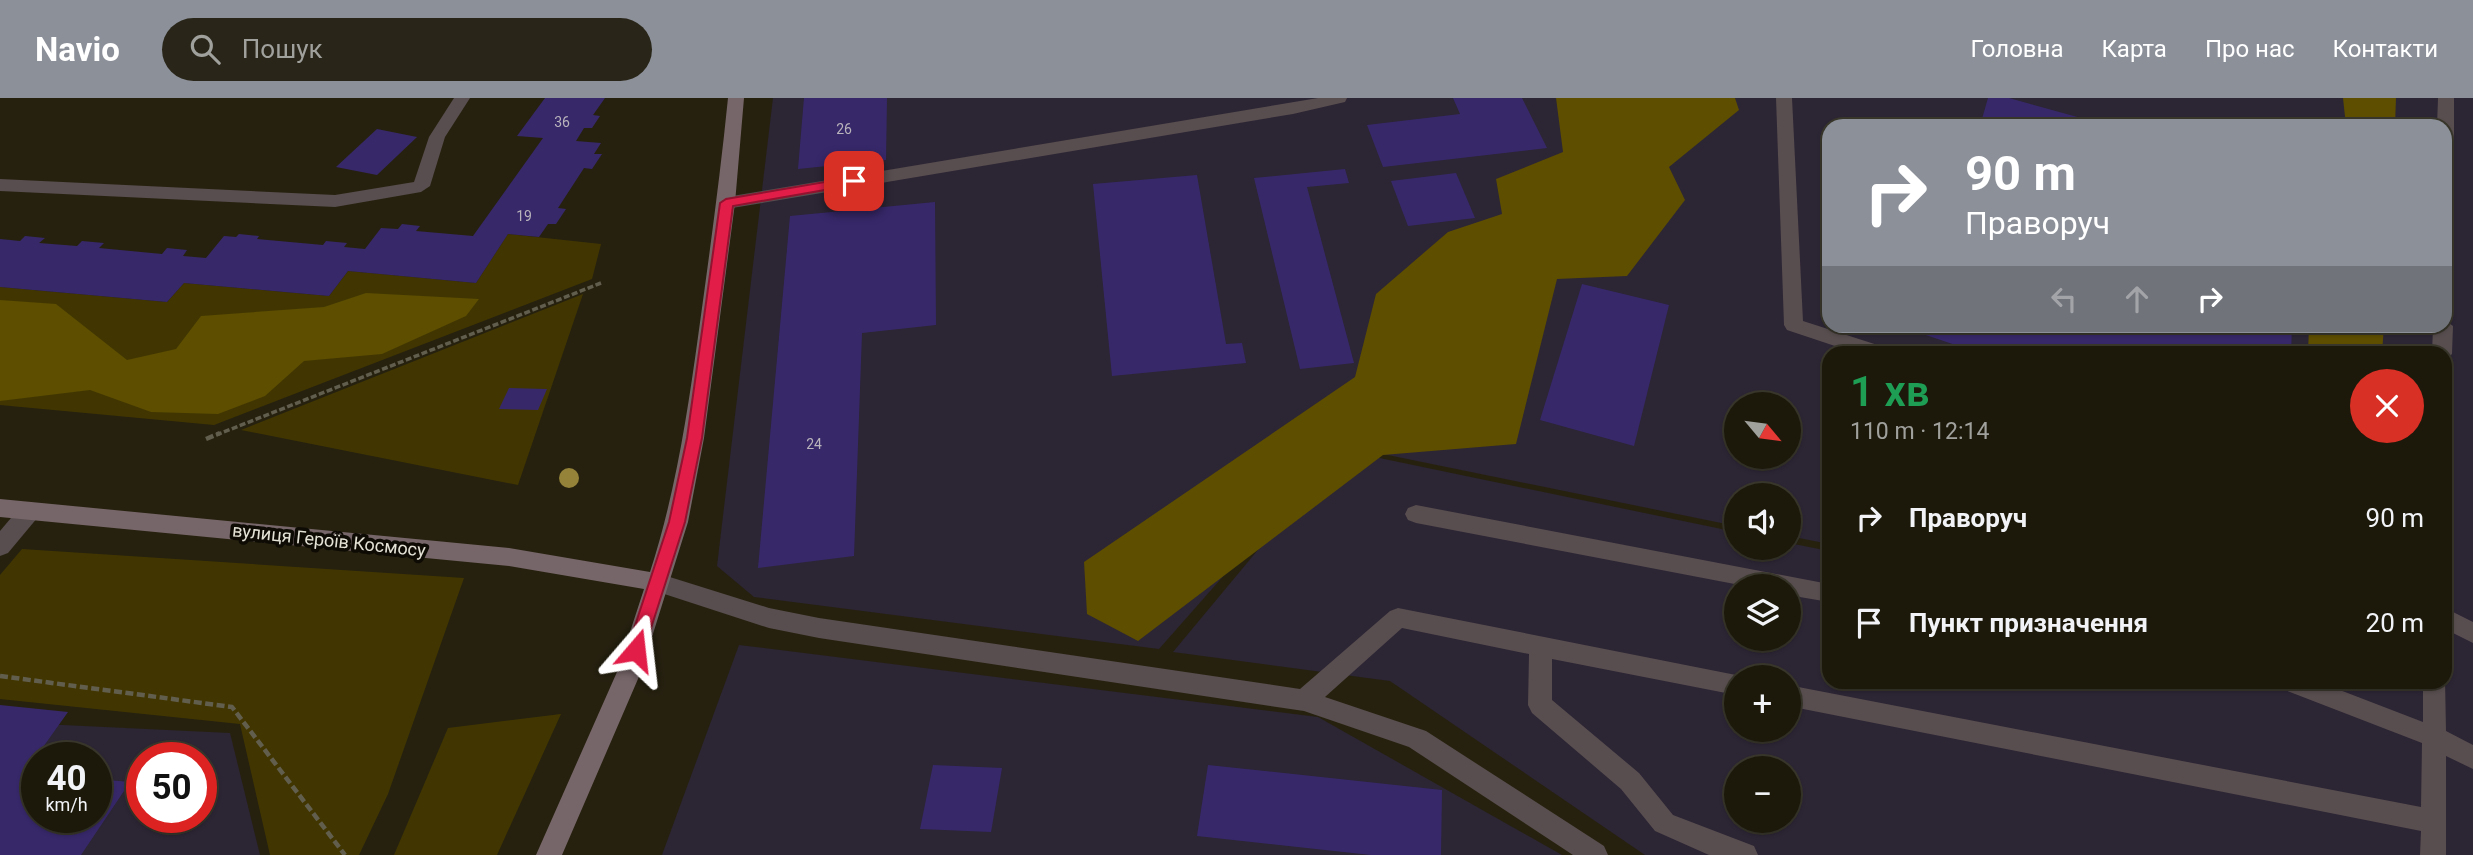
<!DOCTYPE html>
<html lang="uk">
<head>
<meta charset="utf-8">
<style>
	body { margin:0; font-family:Roboto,sans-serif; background:#292619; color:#f1f3f6; height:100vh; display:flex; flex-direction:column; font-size:26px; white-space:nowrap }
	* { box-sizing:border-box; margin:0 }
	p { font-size:23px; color:#a0a09d }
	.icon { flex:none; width:38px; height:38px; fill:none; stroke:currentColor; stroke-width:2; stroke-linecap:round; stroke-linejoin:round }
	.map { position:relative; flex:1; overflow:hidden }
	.side { position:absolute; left:1822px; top:248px; width:630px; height:343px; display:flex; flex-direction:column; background:#1c190b; border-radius:21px; box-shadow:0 2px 5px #0004,0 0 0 2px #3a382c }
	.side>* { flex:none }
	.guide { position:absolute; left:1822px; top:21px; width:630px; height:214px; border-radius:21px; box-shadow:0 2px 5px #0004,0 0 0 2px #3a382c; background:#8c9099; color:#fff; overflow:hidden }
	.needle { width:46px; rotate:119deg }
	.fabs { position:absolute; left:1724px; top:294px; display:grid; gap:14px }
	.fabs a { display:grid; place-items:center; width:77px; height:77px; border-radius:50%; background:#1c190b; box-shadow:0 2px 5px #0004,0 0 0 2px #3a382c; font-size:35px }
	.speed { position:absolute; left:21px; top:644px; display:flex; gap:14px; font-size:35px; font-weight:700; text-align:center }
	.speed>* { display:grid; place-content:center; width:91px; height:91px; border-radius:50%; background:#1c190b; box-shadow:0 2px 5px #0004,0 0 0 2px #3a382c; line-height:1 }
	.speed small { font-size:18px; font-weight:400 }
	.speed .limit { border:10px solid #d22; background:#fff; color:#111 }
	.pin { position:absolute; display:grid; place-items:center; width:60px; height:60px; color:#fff; margin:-30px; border-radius:14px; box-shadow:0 4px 10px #0006 }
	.me { position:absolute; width:77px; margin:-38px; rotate:17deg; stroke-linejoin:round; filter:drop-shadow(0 0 5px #0008) }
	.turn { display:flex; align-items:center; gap:24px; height:147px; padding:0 28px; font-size:32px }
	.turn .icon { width:91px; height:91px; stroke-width:2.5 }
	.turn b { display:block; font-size:49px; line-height:60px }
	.lanes { display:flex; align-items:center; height:66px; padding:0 28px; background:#0003; justify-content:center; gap:35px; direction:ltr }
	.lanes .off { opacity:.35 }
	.round { display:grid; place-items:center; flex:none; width:74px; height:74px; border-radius:37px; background:#292619 }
	.summary { display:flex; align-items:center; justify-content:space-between; height:119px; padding:0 28px }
	h1 { font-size:42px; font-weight:600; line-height:52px; color:#1e9e55 }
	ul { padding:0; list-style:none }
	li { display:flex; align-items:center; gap:21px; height:105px; padding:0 28px }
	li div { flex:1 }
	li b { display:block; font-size:26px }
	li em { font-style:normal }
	header { display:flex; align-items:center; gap:42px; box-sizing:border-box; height:98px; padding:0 35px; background:#8c9099; color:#fff }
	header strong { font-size:33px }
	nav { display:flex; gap:38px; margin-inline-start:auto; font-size:24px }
	.search { width:490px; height:63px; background:#292619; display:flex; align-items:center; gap:18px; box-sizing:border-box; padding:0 24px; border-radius:38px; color:#a0a09d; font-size:26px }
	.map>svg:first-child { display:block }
</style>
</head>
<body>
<header>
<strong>Navio</strong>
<div class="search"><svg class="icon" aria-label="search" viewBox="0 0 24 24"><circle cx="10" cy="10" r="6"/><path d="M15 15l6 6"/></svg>Пошук</div>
<nav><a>Головна</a><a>Карта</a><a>Про нас</a><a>Контакти</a></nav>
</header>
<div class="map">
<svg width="2473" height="757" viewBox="0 0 2473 757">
	<rect width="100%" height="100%" fill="#26210f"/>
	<g fill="#2c2534" fill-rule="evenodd">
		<path d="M773,0H2382L2380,28H1829V228H2368L2366,255L1829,256V446L1789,438L1788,397H1736V428L1339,347L1159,551L754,499L717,468ZM1736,306H1788V359H1736Z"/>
		<path d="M2393,0H2473V757H1645L1390,583L1173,554L1341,352L1736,434V450H1788L1789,445L1829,453V584H2445V256L2377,255L2379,228H2445V28H2391ZM1736,488H1788V541H1736ZM1736,579H1788V632H1736ZM1736,670H1788V723H1736Z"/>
		<path d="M739,547L1318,619L1562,757H662Z"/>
		<path d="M0,624L230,635L260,757H0ZM37,660H96V719H37ZM142,660H201V719H142Z"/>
	</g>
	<g fill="#413601">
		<path d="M508,136L601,146L592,181L214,327L0,307V189L167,204L184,185L329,198L348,173L476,185Z"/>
		<path d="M583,196L518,387L241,332Z"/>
		<path d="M22,451L464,480L388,696L359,757H270L240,626L0,601V477Z"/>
		<path d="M561,616L497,757H394L448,630Z"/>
	</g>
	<g fill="#5d4e00">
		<path d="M1556,0H1735L1739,12L1669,69L1685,102L1627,178L1557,181L1516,346L1383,357L1138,543L1087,516L1084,464L1355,279L1376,196L1448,134L1502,116L1496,81L1563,54Z"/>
		<path d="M2343,0H2396L2395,28H2346Z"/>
		<path d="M366,195L479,201L466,218L382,256L304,263L265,298L218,316L151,314L90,292L0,303V202L56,206L127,262L176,251L201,218L324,209Z"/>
		<path d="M2309,228H2384L2382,255H2308Z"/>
	</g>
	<g fill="#37286a">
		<path d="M545,0H605L593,17L600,18L592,30H584L576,43L601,45L594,56H602L592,71L584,70L558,110L566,111L556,126H548L539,139L508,136L476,185L348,173L329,198L184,185L167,204L0,189V141L20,143L25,138L45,140L39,145L77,148L82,143L104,145L99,150L162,156L167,150L187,152L183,158L206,160L224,138L236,139L239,136L259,138L257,141L323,147L326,143L347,145L344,149L365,151L381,130L398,131L402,126L420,128L416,133L473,138L543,40L517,38Z"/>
		<path d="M804,0H887L886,62L798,71Z"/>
		<path d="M1453,0H1522L1547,50L1383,69L1367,27L1460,16Z"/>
		<path d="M1988,0H2009L2110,28H1980Z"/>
		<path d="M377,31L417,39L377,77L336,69Z"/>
		<path d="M1345,71L1349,85L1307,89L1354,265L1300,271L1254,80Z"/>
		<path d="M1456,75L1475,120L1408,128L1391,83Z"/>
		<path d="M1197,77L1226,246L1242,245L1246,265L1112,278L1093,86Z"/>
		<path d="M935,104L936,227L862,235L854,458L758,470L790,118Z"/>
		<path d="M1582,186L1669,207L1634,348L1540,322Z"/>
		<path d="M1922,228H2292L2291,256H1982L1920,235Z"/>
		<path d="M509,290L547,291L538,312L499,311Z"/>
		<path d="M0,607L68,614L26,673L37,674V719H96V681L130,684L81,757H0Z"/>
		<path d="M933,667L1002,670L991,734L920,731Z"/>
		<path d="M1208,667L1442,692L1441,757H1371L1197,738Z"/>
	</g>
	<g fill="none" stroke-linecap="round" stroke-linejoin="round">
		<path stroke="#625e4e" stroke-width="3.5" stroke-dasharray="6 2.5" stroke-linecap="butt" d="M216,337L601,185"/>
		<g stroke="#625e4e" stroke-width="4.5" stroke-dasharray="8 3.5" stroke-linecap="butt">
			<path d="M206,341L220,335"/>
			<path d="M0,578L232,609L345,757"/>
		</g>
		<g fill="#584e4f" fill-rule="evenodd">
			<path d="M454,0H470L445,39L430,88L421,94L335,109L0,93V81L335,97L414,84L429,39Z"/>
			<path d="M1318,0H1347L1345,4L1293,16L726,111L717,105L726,99Z"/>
			<path d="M1776,0H1792L1803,223L1890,251L1892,256H1859L1787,232L1784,227Z"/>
			<path d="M2438,0H2454V98L2445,104V28H2437Z"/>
			<path d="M2445,222L2453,228L2452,256L2445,262V256H2432L2433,228H2445Z"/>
			<path d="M30,404L38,407L41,413L38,419L8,455L0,458V433L22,407Z"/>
			<path d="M1416,407L1829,486V504L1788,497V488H1745L1416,425L1408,422L1405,416L1408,410Z"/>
			<path d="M657,475L769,510L819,520L1300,591L1390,513L1398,510L1736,577L1743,579H1736V597L1552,561V602L1639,675L1673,717L1754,748L1758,757H1709L1655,733L1621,691L1532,615L1528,607L1529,556L1402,530L1325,599L1426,633L1604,748L1608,757H1573L1409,649L1304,613L819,540L769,530L649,491L646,484L649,477Z"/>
			<path d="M2445,510L2473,524V545L2445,531Z"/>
			<path d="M2445,580L2446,633L2473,647V671L2446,658V757H2420L2421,733L1788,608V587L2421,709L2422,645L2282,591L2278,584H2319L2423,624V584H2445Z"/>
		</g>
		<path fill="#776669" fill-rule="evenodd" d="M728,0H744L735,105L704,340L688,424L641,574L562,757H536L617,574L644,491L509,468L0,419V401L509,450L650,474C675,397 687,318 698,239C709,159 720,80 728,0Z"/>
	</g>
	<circle fill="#948339" cx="569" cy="380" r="10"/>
	<path fill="#e11d48" stroke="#92132f" stroke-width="2" d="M854,79L861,83L859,86L733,108L702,340L685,424L644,552L642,557L636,559L629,557L627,552L669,424L687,340L720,105L726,101Z"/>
	<g text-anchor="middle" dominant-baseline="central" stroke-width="7" stroke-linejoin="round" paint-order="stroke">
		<g font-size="14" fill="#b9b4bb">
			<text x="562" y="24">36</text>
			<text x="844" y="31">26</text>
			<text x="524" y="118">19</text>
			<text x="814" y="346">24</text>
		</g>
		<g font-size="18" fill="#e4e2d6" stroke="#0d0b04">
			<text transform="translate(329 442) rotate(6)">вулиця Героїв Космосу</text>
		</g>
	</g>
</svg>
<div class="fabs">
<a><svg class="needle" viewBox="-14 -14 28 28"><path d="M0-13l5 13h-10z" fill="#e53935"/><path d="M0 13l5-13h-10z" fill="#a0a09d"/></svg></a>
<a><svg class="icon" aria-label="sound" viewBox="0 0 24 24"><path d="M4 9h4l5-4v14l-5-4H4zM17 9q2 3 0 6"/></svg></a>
<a><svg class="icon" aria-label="layers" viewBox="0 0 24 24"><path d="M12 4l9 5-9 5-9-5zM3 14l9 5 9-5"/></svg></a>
<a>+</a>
<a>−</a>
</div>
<div class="speed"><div>40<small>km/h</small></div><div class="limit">50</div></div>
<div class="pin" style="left:854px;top:83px;background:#d93025"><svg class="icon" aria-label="arrive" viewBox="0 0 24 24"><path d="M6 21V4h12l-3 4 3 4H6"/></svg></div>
<svg class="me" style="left:636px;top:552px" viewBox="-20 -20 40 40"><path d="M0-17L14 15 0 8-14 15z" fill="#e11d48" stroke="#fff" stroke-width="4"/></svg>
<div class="guide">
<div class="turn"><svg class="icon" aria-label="right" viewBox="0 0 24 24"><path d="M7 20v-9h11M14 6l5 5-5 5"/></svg><div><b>90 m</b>Праворуч</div></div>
<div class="lanes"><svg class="icon off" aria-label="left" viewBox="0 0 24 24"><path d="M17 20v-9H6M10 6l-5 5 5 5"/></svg><svg class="icon off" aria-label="ahead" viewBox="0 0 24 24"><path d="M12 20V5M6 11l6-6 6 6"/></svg><svg class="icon" aria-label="right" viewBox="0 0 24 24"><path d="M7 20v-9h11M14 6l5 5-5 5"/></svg></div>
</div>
<section class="side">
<div class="summary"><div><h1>1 хв</h1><p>110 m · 12:14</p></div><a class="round" style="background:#d93025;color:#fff"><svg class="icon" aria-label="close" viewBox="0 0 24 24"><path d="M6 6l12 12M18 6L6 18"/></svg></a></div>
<ul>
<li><svg class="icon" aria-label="right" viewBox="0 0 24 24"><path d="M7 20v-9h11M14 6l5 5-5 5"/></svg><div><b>Праворуч</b></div><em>90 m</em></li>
<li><svg class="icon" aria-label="arrive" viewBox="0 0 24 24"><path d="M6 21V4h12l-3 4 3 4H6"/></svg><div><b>Пункт призначення</b></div><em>20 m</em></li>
</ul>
</section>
</div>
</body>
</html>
